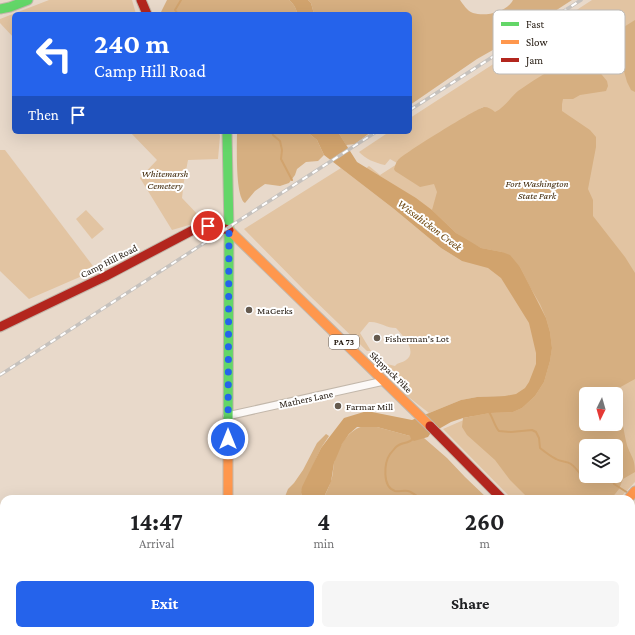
<!DOCTYPE html>
<html lang="en">
<head>
<meta charset="utf-8">
<style>
	body { margin:0; font-family:"Crimson Pro",serif; background:#f6f6f6; color:#202124; height:100vh; display:flex; flex-direction:column; font-size:15px; white-space:nowrap }
	* { box-sizing:border-box; margin:0 }
	p { font-size:13px; color:#757577 }
	.icon { flex:none; width:22px; height:22px; fill:none; stroke:currentColor; stroke-width:2; stroke-linecap:round; stroke-linejoin:round }
	.map { position:relative; flex:1; overflow:hidden }
	.sheet { position:absolute; left:0px; top:495px; width:635px; height:140px; display:flex; flex-direction:column; background:#fff; border-radius:12px 12px 0 0; box-shadow:0 4px 16px #0002 }
	.sheet>* { flex:none }
	.top-card { position:absolute; left:12px; top:12px; width:400px; height:122px; border-radius:6px; box-shadow:0 4px 16px #0002; background:#2563eb; color:#fff; overflow:hidden }
	.needle { width:26px; rotate:185deg }
	.buttons { position:absolute; left:579px; top:387px; display:grid; gap:8px }
	.buttons a { display:grid; place-items:center; width:44px; height:44px; border-radius:6px; background:#fff; box-shadow:0 4px 16px #0002; font-size:20px }
	.pin { position:absolute; display:grid; place-items:center; width:34px; height:34px; color:#fff; margin:-17px; border:2px solid #fff; border-radius:50%; box-shadow:0 1px 4px #0007 }
	.me { position:absolute; width:44px; margin:-22px; rotate:0deg; stroke-linejoin:round; filter:drop-shadow(0 0 3px #0008) }
	.turn { display:flex; align-items:center; gap:14px; height:84px; padding:0 16px; font-size:18px }
	.turn .icon { width:52px; height:52px; stroke-width:2.5 }
	.turn b { display:block; font-size:28px; line-height:34px }
	.then { display:flex; align-items:center; height:38px; padding:0 16px; background:#0003; gap:8px; font-size:15px }
	.eta { display:flex; justify-content:space-evenly; align-items:center; height:68px; text-align:center }
	.eta b { font-size:24px; font-weight:700; line-height:28px }
	.button { display:flex; gap:8px; margin-top:auto; padding:8px 16px }
	.button a { flex:1; height:46px; border-radius:6px; background:#2563eb; color:#fff; font-size:16px; font-weight:700; line-height:46px; text-align:center }
	.button a+a { background:#f6f6f6; color:#202124 }
	.map>svg:first-child { display:block }
</style>
</head>
<body>
<div class="map">
<svg width="635" height="635" viewBox="0 0 635 635">
	<rect width="100%" height="100%" fill="#e8d9ca"/>
	<g fill="#e2c4a2" fill-rule="evenodd">
		<path d="M49,0H132L136,14H14V38L0,23V19Z"/>
		<path d="M592,0H635V482L619,499H512L443,429L505,402V396L477,397L461,400L429,413L406,395L393,378L385,364H387L395,366C398,362 402,363 406,360C418,351 403,336 396,328C386,328 379,321 369,322L360,333L371,351H367L308,294L244,229L341,168L394,209L441,248L462,261L357,175L369,166L380,175L484,108L483,107C454,124 426,142 398,160L397,163L390,159L385,165C375,163 366,159 359,152L389,132H410V118ZM586,394H616V424H586ZM586,446H616V476H586Z"/>
		<path d="M130,132H219L220,136L218,159L188,160L184,181L182,198L201,218L196,223L172,230L140,178L157,160Z"/>
		<path d="M0,150H5L96,270L29,299L0,271Z"/>
		<path d="M86,210L104,229L92,239L76,219Z"/>
	</g>
	<g fill="#d6af81" fill-rule="evenodd">
		<path d="M167,0H289C293,3 297,9 297,14H160Z"/>
		<path d="M308,0H460C463,4 467,11 473,13C486,17 507,12 513,0H572L512,39L477,59L410,105V14H314L311,3Z"/>
		<path d="M635,20V92L631,90L627,82L617,46V36L619,30Z"/>
		<path d="M579,52H583L607,81L608,86L606,91L580,95L573,99H563L562,104V111L590,130L596,137V147L588,189L593,200V216L625,257L635,273V379L608,394H586V424H616V406C624,419 623,431 627,445C631,457 635,458 635,472L623,479L619,489L611,499H529L510,480L495,460L467,435L462,427L463,418L490,413L513,412L522,408L535,396L544,382L550,361L552,348L550,332L546,318L540,304L530,287L520,267L502,252L481,248L469,242L456,233L432,210L437,192L434,184L420,187L395,171L394,169C395,166 396,162 398,160C403,154 477,108 484,107C488,107 492,109 495,112C504,108 511,97 518,91C538,77 559,65 579,52ZM586,446H616V476H586Z"/>
		<path d="M237,132H307L317,140L324,155L318,161L306,162L297,169L295,175L289,183L280,186L265,184L255,191L245,203C235,197 237,145 237,132Z"/>
		<path d="M338,132H371L355,144L346,145Z"/>
		<path d="M365,426L377,427L410,436L424,438L447,458L465,477L488,499H323C326,493 329,487 331,481C333,475 333,469 334,463C338,447 349,428 365,426Z"/>
		<path d="M326,434L329,436L321,448L301,492L302,499H284L288,489L294,483L303,470L317,443Z"/>
		<path d="M312,631H420L421,635H312Z"/>
	</g>
	<g fill="#d1a36d">
		<path d="M289,0H308L311,3L314,14H297C297,9 293,3 289,0Z"/>
		<path d="M307,132H338L357,162L416,198L432,210L456,233L481,248L502,252L510,255L520,267L546,318L550,332L552,348L550,361L544,382L535,396L522,408L513,412L490,413L463,418L451,422L430,434L428,437L414,441L411,439L410,436L377,427H357L349,434L342,444L334,463L331,482L323,499H302L301,492L302,487L321,448L344,418L367,411L412,420L461,400L477,397L505,396L516,394L525,388L529,382L536,364V353L529,323L501,278L488,268L462,261L441,248L394,209L324,155L317,140Z"/>
		<rect x="293" y="631" width="19" height="4"/>
	</g>
	<g fill="none" stroke-linecap="round" stroke-linejoin="round">
		<g stroke="#d1a36d" stroke-width="2">
			<path d="M178,14L175,10L181,0"/>
			<path d="M272,132L273,135L280,141L282,150L281,159L292,180"/>
			<path d="M489,412C493,418 495,427 499,431L511,432L532,430L536,432L539,438L540,448C545,452 550,456 556,459C561,462 567,461 571,464C578,469 580,476 587,481L590,479L592,476"/>
			<path d="M413,439C408,444 401,442 396,447C394,449 392,452 390,454C384,463 382,487 395,491C399,492 403,490 408,491C412,492 417,496 421,499"/>
			<path d="M611,476L614,484L628,493"/>
		</g>
		<g stroke="#c2b7aa" stroke-width="9">
			<g id="street">
				<path d="M227,416L384,381"/>
				<path d="M492,631V635"/>
			</g>
		</g>
		<g stroke="#c2b7aa" stroke-width="11">
			<g id="fast">
				<path d="M0,9L10,7L28,0"/>
				<path d="M227,132L229,230L228,435"/>
				<path d="M631,624L635,628"/>
				<path d="M228,631V635"/>
			</g>
		</g>
		<g stroke="#c2b7aa" stroke-width="11">
			<g id="slow">
				<path d="M229,230L430,426"/>
				<path d="M228,499V435"/>
				<path d="M628,499L635,491"/>
			</g>
		</g>
		<g stroke="#c2b7aa" stroke-width="11">
			<g id="jam">
				<path d="M141,0L147,14"/>
				<path d="M0,327L106,276L195,229L212,226L229,230"/>
				<path d="M430,426L502,499"/>
			</g>
		</g>
		<use href="#street" stroke="#fcf9f7" stroke-width="7"/>
		<use href="#fast" stroke="#63d668" stroke-width="9"/>
		<use href="#slow" stroke="#ff974d" stroke-width="9"/>
		<use href="#jam" stroke="#b3261e" stroke-width="9"/>
		<g stroke="#c5c1bd" stroke-width="3.5">
			<g id="rail">
				<path d="M410,110L581,0"/>
				<path d="M0,375L376,132"/>
			</g>
		</g>
		<use href="#rail" stroke="#fff" stroke-width="2" stroke-dasharray="6" stroke-linecap="butt"/>
	</g>
	<g fill="none" stroke-linecap="round" stroke-linejoin="round">
		<path stroke="#2563eb" stroke-width="7" stroke-dasharray="0 12.6" d="M208,226H219L229,230L228,439"/>
	</g>
	<g fill="#655a4e" stroke="#fff" stroke-width="1.5">
		<circle cx="249" cy="310" r="4"/>
		<circle cx="377" cy="338" r="4"/>
		<circle cx="338" cy="406" r="4"/>
	</g>
	<g text-anchor="middle" dominant-baseline="central" stroke-width="4" stroke-linejoin="round" paint-order="stroke">
		<rect fill="#fff" stroke="#625b54" stroke-width="1" x="329" y="335" width="30" height="14" rx="3"/>
		<g font-size="9" font-weight="bold" fill="#1f150b">
			<text x="344" y="342">PA 73</text>
		</g>
		<g font-size="10" font-style="italic" fill="#3e2606" stroke="#fff">
			<text x="165" y="173">Whitemarsh<tspan x="165" dy="12">Cemetery</tspan></text>
			<text x="537" y="183">Fort Washington<tspan x="537" dy="12">State Park</tspan></text>
		</g>
		<g font-size="10" fill="#1f150b" stroke="#fff">
			<text transform="translate(109 261) rotate(-27)">Camp Hill Road</text>
			<text transform="translate(391 372) rotate(44)">Skippack Pike</text>
			<text transform="translate(306 399) rotate(-12)">Mathers Lane</text>
		</g>
		<g font-size="10" fill="#1f150b" stroke="#fff" text-anchor="start">
			<text x="257" y="310">MaGerks</text>
			<text x="385" y="338">Fisherman's Lot</text>
			<text x="346" y="406">Farmar Mill</text>
		</g>
		<g font-size="11" font-style="italic" fill="#6a4209" stroke="#fff">
			<text transform="translate(430 225) rotate(37)">Wissahickon Creek</text>
		</g>
	</g>
	<rect x="493" y="10" width="132" height="64" rx="6" fill="#fff" stroke="#bcb9b6" stroke-width="1"/>
	<rect x="501" y="22" width="18" height="4" fill="#63d668"/>
	<rect x="501" y="40" width="18" height="4" fill="#ff974d"/>
	<rect x="501" y="58" width="18" height="4" fill="#b3261e"/>
	<g font-size="11" fill="#1f150b">
		<text x="526" y="28">Fast</text>
		<text x="526" y="46">Slow</text>
		<text x="526" y="64">Jam</text>
	</g>
</svg>
<div class="buttons">
<a><svg class="needle" viewBox="-14 -14 28 28"><path d="M0-13l5 13h-10z" fill="#e53935"/><path d="M0 13l5-13h-10z" fill="#757577"/></svg></a>
<a><svg class="icon" aria-label="layers" viewBox="0 0 24 24"><path d="M12 4l9 5-9 5-9-5zM3 14l9 5 9-5"/></svg></a>
</div>
<div class="pin" style="left:208px;top:226px;background:#d93025"><svg class="icon" aria-label="arrive" viewBox="0 0 24 24"><path d="M6 21V4h12l-3 4 3 4H6"/></svg></div>
<svg class="me" style="left:228px;top:439px" viewBox="-20 -20 40 40"><circle r="17" fill="#2563eb" stroke="#fff" stroke-width="3"/><path d="M0-11L8 9 0 5-8 9z" fill="#fff"/></svg>
<div class="top-card">
<div class="turn"><svg class="icon" aria-label="left" viewBox="0 0 24 24"><path d="M17 20v-9H6M10 6l-5 5 5 5"/></svg><div><b>240 m</b>Camp Hill Road</div></div>
<div class="then">Then<svg class="icon" aria-label="arrive" viewBox="0 0 24 24"><path d="M6 21V4h12l-3 4 3 4H6"/></svg></div>
</div>
<section class="sheet">
<div class="eta">
<div><b>14:47</b><p>Arrival</p></div>
<div><b>4</b><p>min</p></div>
<div><b>260</b><p>m</p></div>
</div>
<div class="button"><a>Exit</a><a>Share</a></div>
</section>
</div>
</body>
</html>
